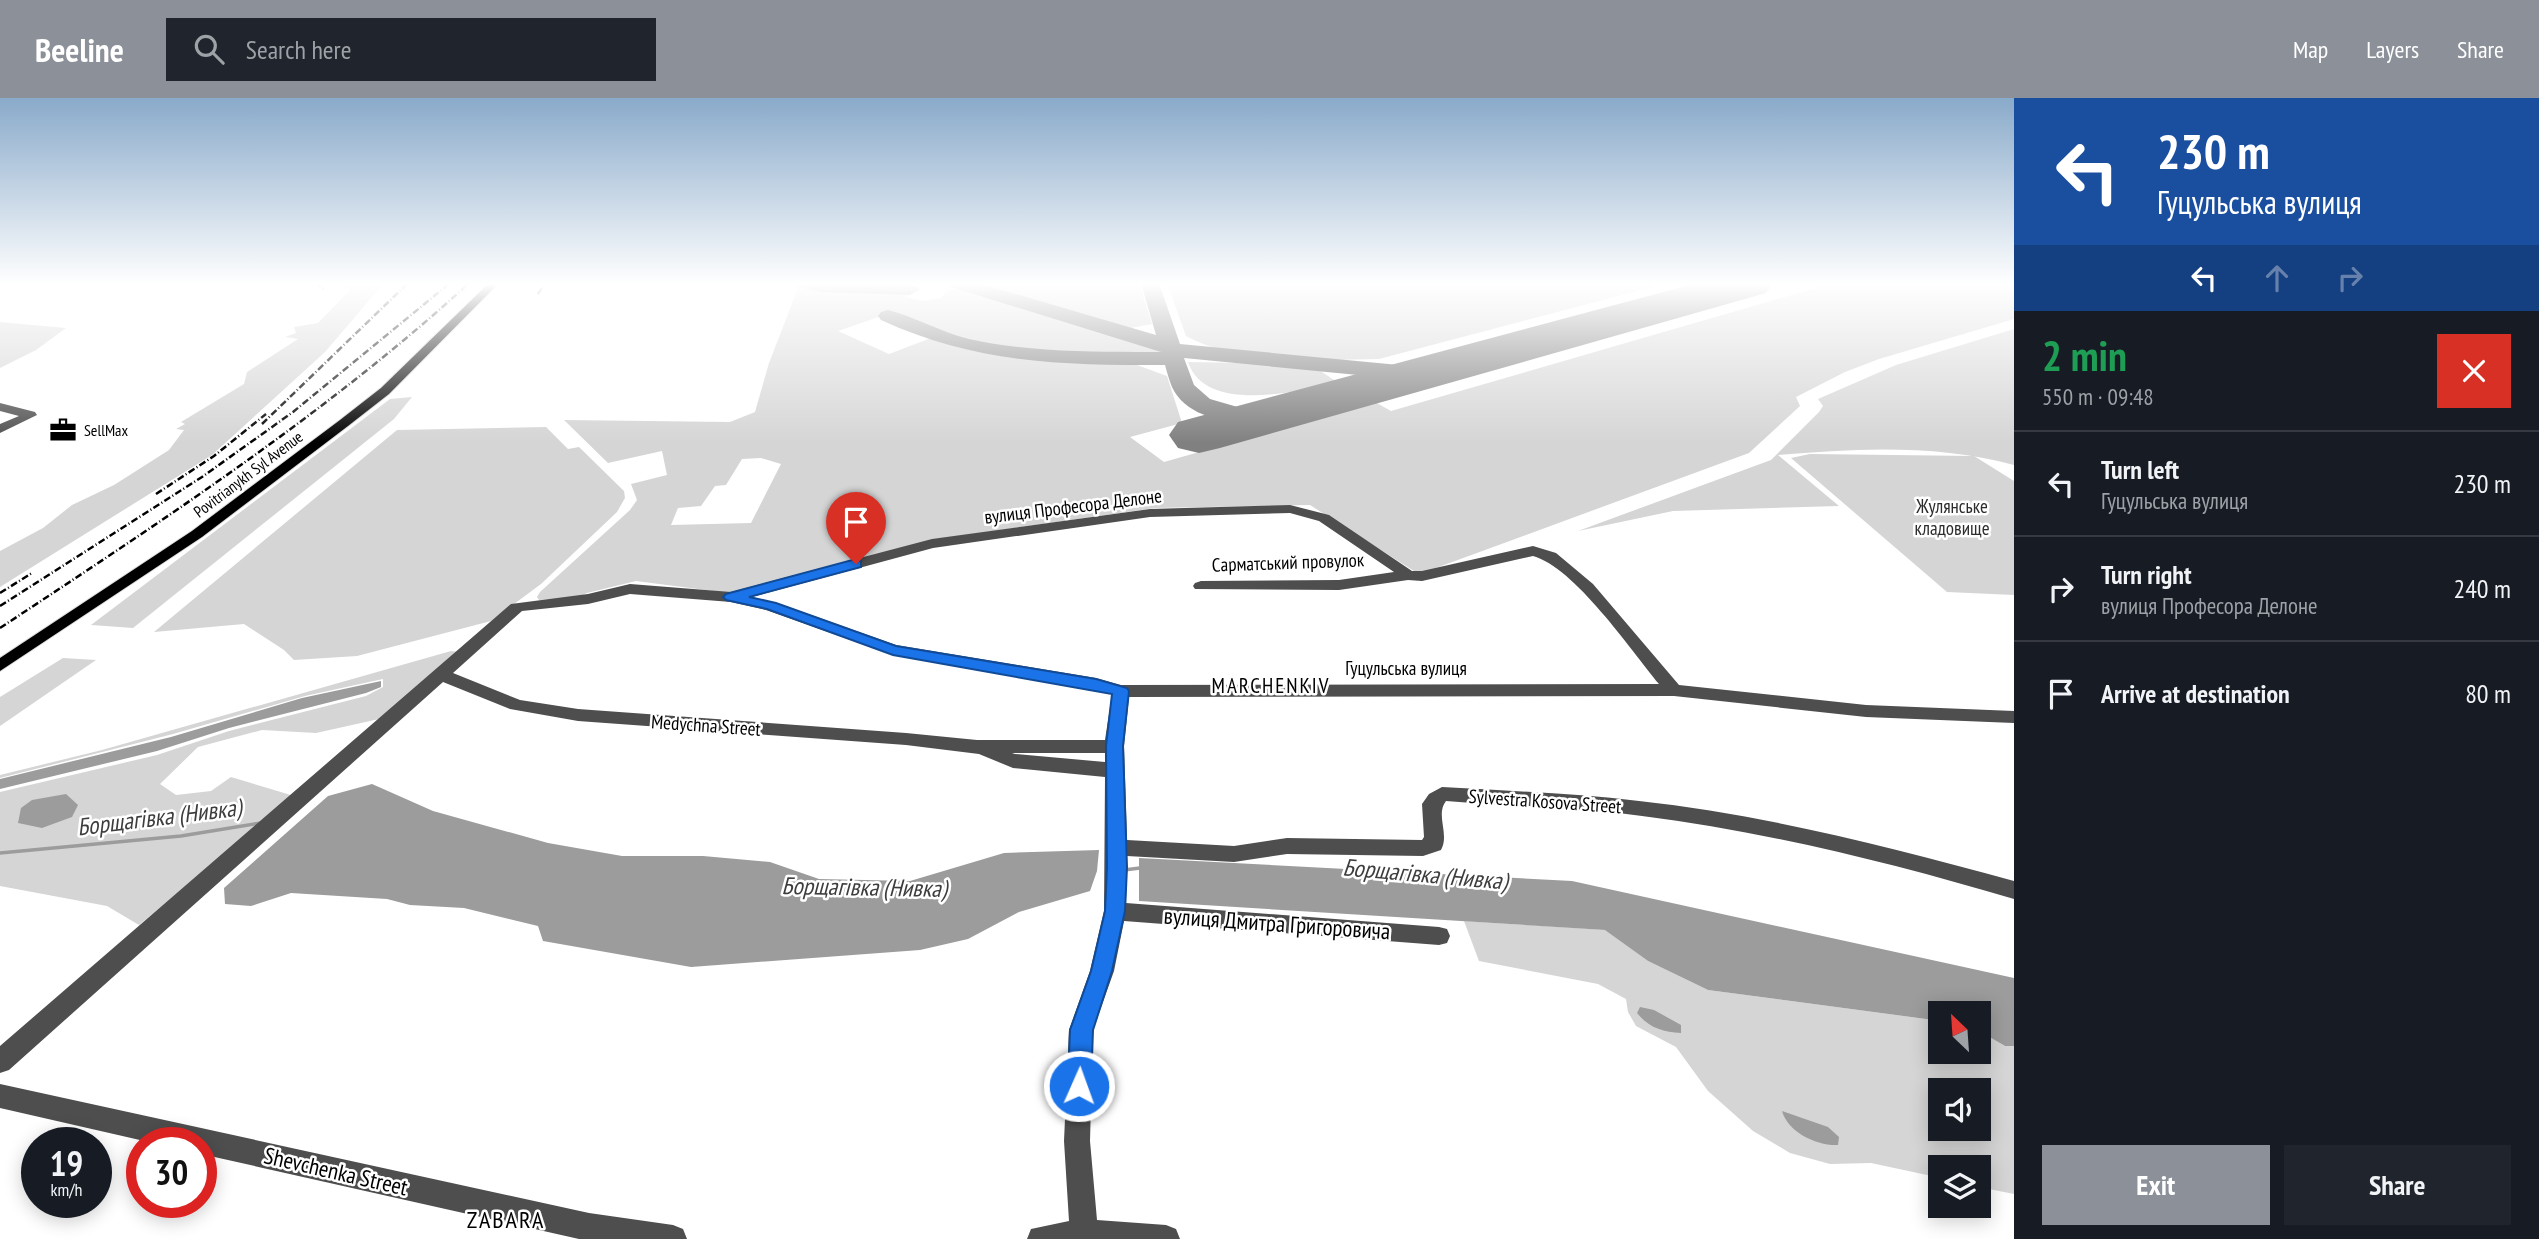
<!DOCTYPE html>
<html lang="en">
<head>
<meta charset="utf-8">
<style>
	body { margin:0; font-family:"PT Sans Narrow",sans-serif; background:#20242c; color:#f1f3f6; height:100vh; display:flex; flex-direction:column; font-size:26px; white-space:nowrap }
	* { box-sizing:border-box; margin:0 }
	p { font-size:23px; color:#9ea1a6 }
	.icon { flex:none; width:38px; height:38px; fill:none; stroke:currentColor; stroke-width:2; stroke-linecap:round; stroke-linejoin:round }
	.map { position:relative; flex:1; overflow:hidden }
	.drawer { display:flex; flex-direction:column; background:#171b24; width:525px }
	.drawer>* { flex:none }
	.hud { background:#1a4fa0; color:#fff; overflow:hidden }
	.needle { width:46px; rotate:335deg }
	.controls { position:absolute; left:1928px; top:903px; display:grid; gap:14px }
	.controls a { display:grid; place-items:center; width:63px; height:63px; border-radius:0px; background:#171b24; box-shadow:0 4px 18px #0003; font-size:35px }
	.speed { position:absolute; left:21px; top:1029px; display:flex; gap:14px; font-size:35px; font-weight:700; text-align:center }
	.speed>* { display:grid; place-content:center; width:91px; height:91px; border-radius:50%; background:#171b24; box-shadow:0 4px 18px #0003; line-height:1 }
	.speed small { font-size:18px; font-weight:400 }
	.speed .limit { border:10px solid #d22; background:#fff; color:#111 }
	.pin { position:absolute; display:grid; place-items:center; width:60px; height:60px; color:#fff; margin:-72px -30px; border-radius:50% 50% 50% 0; rotate:-45deg; box-shadow:0 0 7px #0007 }
	.pin .icon { rotate:45deg }
	.me { position:absolute; width:77px; margin:-38px; rotate:2deg; stroke-linejoin:round; filter:drop-shadow(0 0 5px #0008) }
	.turn { display:flex; align-items:center; gap:24px; height:147px; padding:0 28px; font-size:32px }
	.turn .icon { width:91px; height:91px; stroke-width:2.5 }
	.turn b { display:block; font-size:49px; line-height:60px }
	.lanes { display:flex; align-items:center; height:66px; padding:0 28px; background:#0003; justify-content:center; gap:35px; direction:ltr }
	.lanes .off { opacity:.35 }
	.round { display:grid; place-items:center; flex:none; width:74px; height:74px; border-radius:0px; background:#20242c }
	.summary { display:flex; align-items:center; justify-content:space-between; height:119px; padding:0 28px }
	h1 { font-size:42px; font-weight:700; line-height:52px; color:#1e9e55 }
	.cta { display:flex; gap:14px; margin-top:auto; padding:14px 28px }
	.cta a { flex:1; height:80px; border-radius:0px; background:#8c9099; color:#fff; font-size:28px; font-weight:700; line-height:80px; text-align:center }
	.cta a+a { background:#20242c; color:#f1f3f6 }
	ul { padding:0; list-style:none }
	li { display:flex; align-items:center; gap:21px; height:105px; padding:0 28px; border-top:2px solid #363941 }
	li div { flex:1 }
	li b { display:block; font-size:26px }
	li em { font-style:normal }
	header { display:flex; align-items:center; gap:42px; box-sizing:border-box; height:98px; padding:0 35px; background:#8c9099; color:#fff }
	header strong { font-size:33px }
	nav { display:flex; gap:38px; margin-inline-start:auto; font-size:24px }
	.search { width:490px; height:63px; background:#20242c; display:flex; align-items:center; gap:18px; box-sizing:border-box; padding:0 24px; border-radius:0px; color:#9ea1a6; font-size:26px }
	main { display:flex; flex:1; min-height:0 }
	.map>svg:first-child { display:block }
</style>
</head>
<body>
<header>
<strong>Beeline</strong>
<div class="search"><svg class="icon" aria-label="search" viewBox="0 0 24 24"><circle cx="10" cy="10" r="6"/><path d="M15 15l6 6"/></svg>Search here</div>
<nav><a>Map</a><a>Layers</a><a>Share</a></nav>
</header>
<main>
<div class="map">
<svg width="2014" height="1141" viewBox="0 0 2014 1141">
	<rect width="100%" height="100%" fill="#fff"/>
	<g fill="#d5d5d5" fill-rule="evenodd">
		<path d="M350,185H384L325,254L212,357L0,489V453L43,430L72,407L114,387L169,352L184,332L176,331L185,326L181,324L244,286L247,274L298,241L285,239L296,235L294,229L318,225L351,191L337,188Z"/>
		<path d="M800,185L820,190L907,192L904,195L906,199L922,203L941,200L947,193L959,189L1159,249L1161,258C1059,257 986,257 890,215L838,233L889,256L931,240L963,249L1017,258L1137,267L1167,278L1182,325L1130,339L1164,364L1375,304L1391,313L1833,185H2014V221L1879,261L1845,274L1796,299L1800,308L1749,355L1425,474L1414,473L1310,407L1155,410L931,442L729,495L636,483L587,495L576,500L539,502L537,499L540,494L630,412L637,402L631,386L667,377L662,353L608,365L564,322L730,324L755,314L769,265ZM761,360L781,366L751,425L671,427L678,410L701,408L715,388L726,387L742,361Z"/>
		<path d="M971,185H1139L1152,226L1125,231Z"/>
		<path d="M1167,185H1667L1379,261C1322,262 1236,266 1186,238Z"/>
		<path d="M0,224L66,230L36,252L0,270Z"/>
		<path d="M2014,231V367C1938,346 1856,350 1778,357L1839,408L1673,413L1578,433L1771,362L1819,314L1823,308L1818,301L1896,267Z"/>
		<path d="M1188,264L1246,265L1319,272L1337,284C1298,294 1205,316 1188,264Z"/>
		<path d="M412,299L394,321L133,530L91,527L390,301Z"/>
		<path d="M546,329L568,351L579,349L624,393L625,400L617,414L541,486L491,523L357,558L294,562L284,552L244,526L154,534L397,332Z"/>
		<path d="M1810,356L1974,358L2014,383V497L1947,494L1791,360Z"/>
		<path d="M451,553L460,554L379,621L316,635L262,632L198,649L160,686L176,697L211,693L231,679L294,698L139,827L107,808L0,788V694L157,657L229,633L366,598L383,589V581L305,598L173,636L0,680V677L102,652Z"/>
		<path d="M63,560L96,562L0,628V599Z"/>
		<path d="M1464,823L1606,832L1648,863L1708,892L1941,923V954H1979V933L2005,948H2014V1096L1979,1089V1069H1941V1080L1871,1065L1830,1066L1790,1055L1753,1033L1708,993L1676,949L1636,928L1628,914L1626,901L1598,886L1479,863ZM1941,992H1979V1031H1941Z"/>
	</g>
	<g fill="#9c9c9c">
		<path d="M381,583V589L366,595L229,630L157,653L0,691V681L171,639L302,600Z"/>
		<path d="M372,686L433,713L548,745L622,758H703L770,764L819,781L910,783L1004,755L1099,752L1097,773L1090,793L1019,814L968,841L920,852L691,869L543,843L538,828L464,810L410,807L387,801L291,795L251,808L225,806L224,790L328,698Z"/>
		<path d="M66,696L78,707L72,719L42,730L18,725L21,710L32,702Z"/>
		<path d="M1139,760L1572,783L2014,880V948H2005L1979,933V915H1941V923L1708,892L1648,863L1605,832L1139,803Z"/>
		<path d="M1640,909L1654,912L1681,927V935C1663,934 1649,930 1637,915Z"/>
		<path d="M1782,1013L1828,1029L1839,1039L1838,1047C1816,1048 1788,1034 1782,1013Z"/>
	</g>
	<g fill="none" stroke-linecap="round" stroke-linejoin="round">
		<g stroke="#9c9c9c" stroke-width="3.5">
			<path d="M0,755L181,738L261,725"/>
			<path d="M1124,772L1140,770"/>
		</g>
		<g fill="#808080" fill-rule="evenodd">
			<path d="M797,185H910L920,191L910,197L821,194L799,189Z"/>
			<path d="M949,185H978L1156,237L1141,185H1159L1180,246L1420,269L1428,271L1431,276L1428,281L1420,283L1184,260L1194,287L1210,301L1241,310L1280,307L1288,309L1292,314L1288,319C1253,328 1190,328 1172,289C1169,282 1167,274 1165,267C1062,267 977,266 881,222L878,218L881,214L888,212C916,219 940,234 969,241C1032,255 1097,254 1161,254L951,189Z"/>
		</g>
		<path fill="#808080" fill-rule="evenodd" d="M1697,185H1773L1766,195L1220,350L1199,355L1178,350L1169,337L1178,324Z"/>
		<g stroke="#dbdbdb" stroke-width="2">
			<path id="major" d="M489,185H499L389,296L348,328L202,439L0,573V560L192,433L340,322L381,290Z"/>
		</g>
		<g fill="#4e4e4e" fill-rule="evenodd">
			<path d="M0,305L35,314L37,317L0,335V326L19,318L0,313Z"/>
			<path d="M1290,407L1329,417L1412,473H1422L1533,448L1556,455L1593,486L1679,587L1866,607L2014,613V625L1866,619L1674,598L1129,599L1124,648L1127,742L1234,748L1287,740L1422,742L1424,739L1422,706L1429,696L1442,689C1508,693 1574,695 1639,703C1766,717 1891,749 2014,783V801C1892,765 1768,734 1642,718C1577,709 1511,708 1446,703C1435,717 1450,736 1441,752L1423,758L1287,756L1234,764L1127,758L1126,805L1439,829L1447,831L1450,838L1447,845L1439,847L1124,823L1114,873L1093,932L1090,1043L1097,1122L1166,1127L1176,1131L1180,1141H1027L1031,1131L1069,1123L1064,1043L1069,932L1090,873L1104,813L1105,679L1013,670L979,656L906,647L578,623L510,611L443,584L9,972L0,975V948L511,506L588,496L630,486L731,494L932,441L1150,411ZM1290,415L1319,423L1394,474L1339,482L1201,483L1195,485L1193,488L1195,491L1339,492L1408,482L1422,483L1533,458C1574,469 1631,552 1659,586L1121,587L1096,580L896,547L777,505L752,499L933,450L1150,419ZM630,496L731,504L766,512L893,557L1112,596L1105,642H977L906,635L578,611L520,602L453,575L522,513L588,506ZM1012,655H1105V664L1015,656Z"/>
			<path d="M0,986L589,1115L673,1127L683,1131L687,1141H579L201,1056V1045H153L0,1010Z"/>
		</g>
		<use href="#major" fill="#000" fill-rule="evenodd"/>
		<g stroke="#000" stroke-width="2.5" stroke-dasharray="7 2.5 1 2.5" stroke-linecap="butt">
			<path d="M315,185L326,192"/>
			<path d="M538,196L545,185"/>
			<path d="M262,326L408,185"/>
			<path d="M156,396L214,358L266,316"/>
			<path d="M0,495L32,475"/>
			<path d="M0,508L202,379L293,314L450,185"/>
			<path d="M0,530C159,425 329,314 469,185"/>
		</g>
	</g>
	<linearGradient id="sky" x2="0" y2="1"><stop stop-color="#89aaca"/><stop offset="0.54" stop-color="#fff"/><stop offset="1" stop-color="#fff" stop-opacity="0"/></linearGradient>
	<rect width="2014" height="345" fill="url(#sky)"/>
	<path fill="#1a73e8" stroke="#114b97" stroke-width="2" d="M856,461L861,463V469L749,499L776,505L896,548L1096,581L1127,590L1129,593L1123,648L1127,769L1125,813L1112,873L1093,932L1091,988L1088,995L1079,999L1071,995L1068,988L1070,932L1091,873L1105,813L1107,769L1106,648L1112,596L893,557L767,511L726,502L723,499L726,496Z"/>
	<defs>
		<g id="office-bare" transform="scale(2.1)"><path d="M-6-3h4V-5.5h4V-3h4V5H-6ZM-1-4.5V-3h2v-1.5ZM-6 0V1H6V0Z" fill="#000" stroke="#fff" stroke-width="2.5" paint-order="stroke"/></g>
	</defs>
	<g fill-rule="evenodd">
		<use href="#office-bare" x="63" y="332"/>
	</g>
	<g text-anchor="middle" dominant-baseline="central" stroke-width="5" stroke-linejoin="round" paint-order="stroke">
		<g font-size="16" fill="#000" stroke="#fff" text-anchor="start">
			<text x="84" y="332">SellMax</text>
		</g>
		<g font-size="16" fill="#000" stroke="#fff">
			<text transform="translate(248 376) rotate(-37)">Povitrianykh Syl Avenue</text>
		</g>
		<g font-size="19" fill="#000" stroke="#fff">
			<text transform="translate(1073 408) rotate(-7)">вулиця Професора Делоне</text>
			<text transform="translate(1288 464) rotate(-2)">Сарматський провулок</text>
			<text x="1406" y="570">Гуцульська вулиця</text>
			<text transform="translate(706 627) rotate(4)">Medychna Street</text>
			<text transform="translate(1545 703) rotate(4)">Sylvestra Kosova Street</text>
		</g>
		<g font-size="19" fill="#2c2c2c" stroke="#fff">
			<text x="1952" y="408">Жулянське<tspan x="1952" dy="22">кладовище</tspan></text>
		</g>
		<g font-size="21" letter-spacing="2" fill="#000" stroke="#fff">
			<text x="1271" y="587">MARCHENKIV</text>
		</g>
		<g font-size="23" fill="#000" stroke="#fff">
			<text transform="translate(1277 825) rotate(4)">вулиця Дмитра Григоровича</text>
			<text transform="translate(336 1073) rotate(13)">Shevchenka Street</text>
		</g>
		<g font-size="24" font-style="italic" fill="#3d3d3d" stroke="#fff">
			<text transform="translate(159 719) rotate(-7)">Борщагівка (Нивка)</text>
			<text transform="translate(1425 776) rotate(5)">Борщагівка (Нивка)</text>
			<text transform="translate(864 789) rotate(1)">Борщагівка (Нивка)</text>
		</g>
		<g font-size="24" letter-spacing="2" fill="#000" stroke="#fff">
			<text x="506" y="1121">ZABARA</text>
		</g>
	</g>
</svg>
<div class="controls">
<a><svg class="needle" viewBox="-14 -14 28 28"><path d="M0-13l5 13h-10z" fill="#e53935"/><path d="M0 13l5-13h-10z" fill="#9ea1a6"/></svg></a>
<a><svg class="icon" aria-label="sound" viewBox="0 0 24 24"><path d="M4 9h4l5-4v14l-5-4H4zM17 9q2 3 0 6"/></svg></a>
<a><svg class="icon" aria-label="layers" viewBox="0 0 24 24"><path d="M12 4l9 5-9 5-9-5zM3 14l9 5 9-5"/></svg></a>
</div>
<div class="speed"><div>19<small>km/h</small></div><div class="limit">30</div></div>
<div class="pin" style="left:856px;top:466px;background:#d93025"><svg class="icon" aria-label="arrive" viewBox="0 0 24 24"><path d="M6 21V4h12l-3 4 3 4H6"/></svg></div>
<svg class="me" style="left:1079px;top:988px" viewBox="-20 -20 40 40"><circle r="17" fill="#1a73e8" stroke="#fff" stroke-width="3"/><path d="M0-11L8 9 0 5-8 9z" fill="#fff"/></svg>
</div>
<section class="drawer">
<div class="hud">
<div class="turn"><svg class="icon" aria-label="left" viewBox="0 0 24 24"><path d="M17 20v-9H6M10 6l-5 5 5 5"/></svg><div><b>230 m</b>Гуцульська вулиця</div></div>
<div class="lanes"><svg class="icon" aria-label="left" viewBox="0 0 24 24"><path d="M17 20v-9H6M10 6l-5 5 5 5"/></svg><svg class="icon off" aria-label="ahead" viewBox="0 0 24 24"><path d="M12 20V5M6 11l6-6 6 6"/></svg><svg class="icon off" aria-label="right" viewBox="0 0 24 24"><path d="M7 20v-9h11M14 6l5 5-5 5"/></svg></div>
</div>
<div class="summary"><div><h1>2 min</h1><p>550 m · 09:48</p></div><a class="round" style="background:#d93025;color:#fff"><svg class="icon" aria-label="close" viewBox="0 0 24 24"><path d="M6 6l12 12M18 6L6 18"/></svg></a></div>
<ul>
<li><svg class="icon" aria-label="left" viewBox="0 0 24 24"><path d="M17 20v-9H6M10 6l-5 5 5 5"/></svg><div><b>Turn left</b><p>Гуцульська вулиця</p></div><em>230 m</em></li>
<li><svg class="icon" aria-label="right" viewBox="0 0 24 24"><path d="M7 20v-9h11M14 6l5 5-5 5"/></svg><div><b>Turn right</b><p>вулиця Професора Делоне</p></div><em>240 m</em></li>
<li><svg class="icon" aria-label="arrive" viewBox="0 0 24 24"><path d="M6 21V4h12l-3 4 3 4H6"/></svg><div><b>Arrive at destination</b></div><em>80 m</em></li>
</ul>
<div class="cta"><a>Exit</a><a>Share</a></div>
</section>
</main>
</body>
</html>
